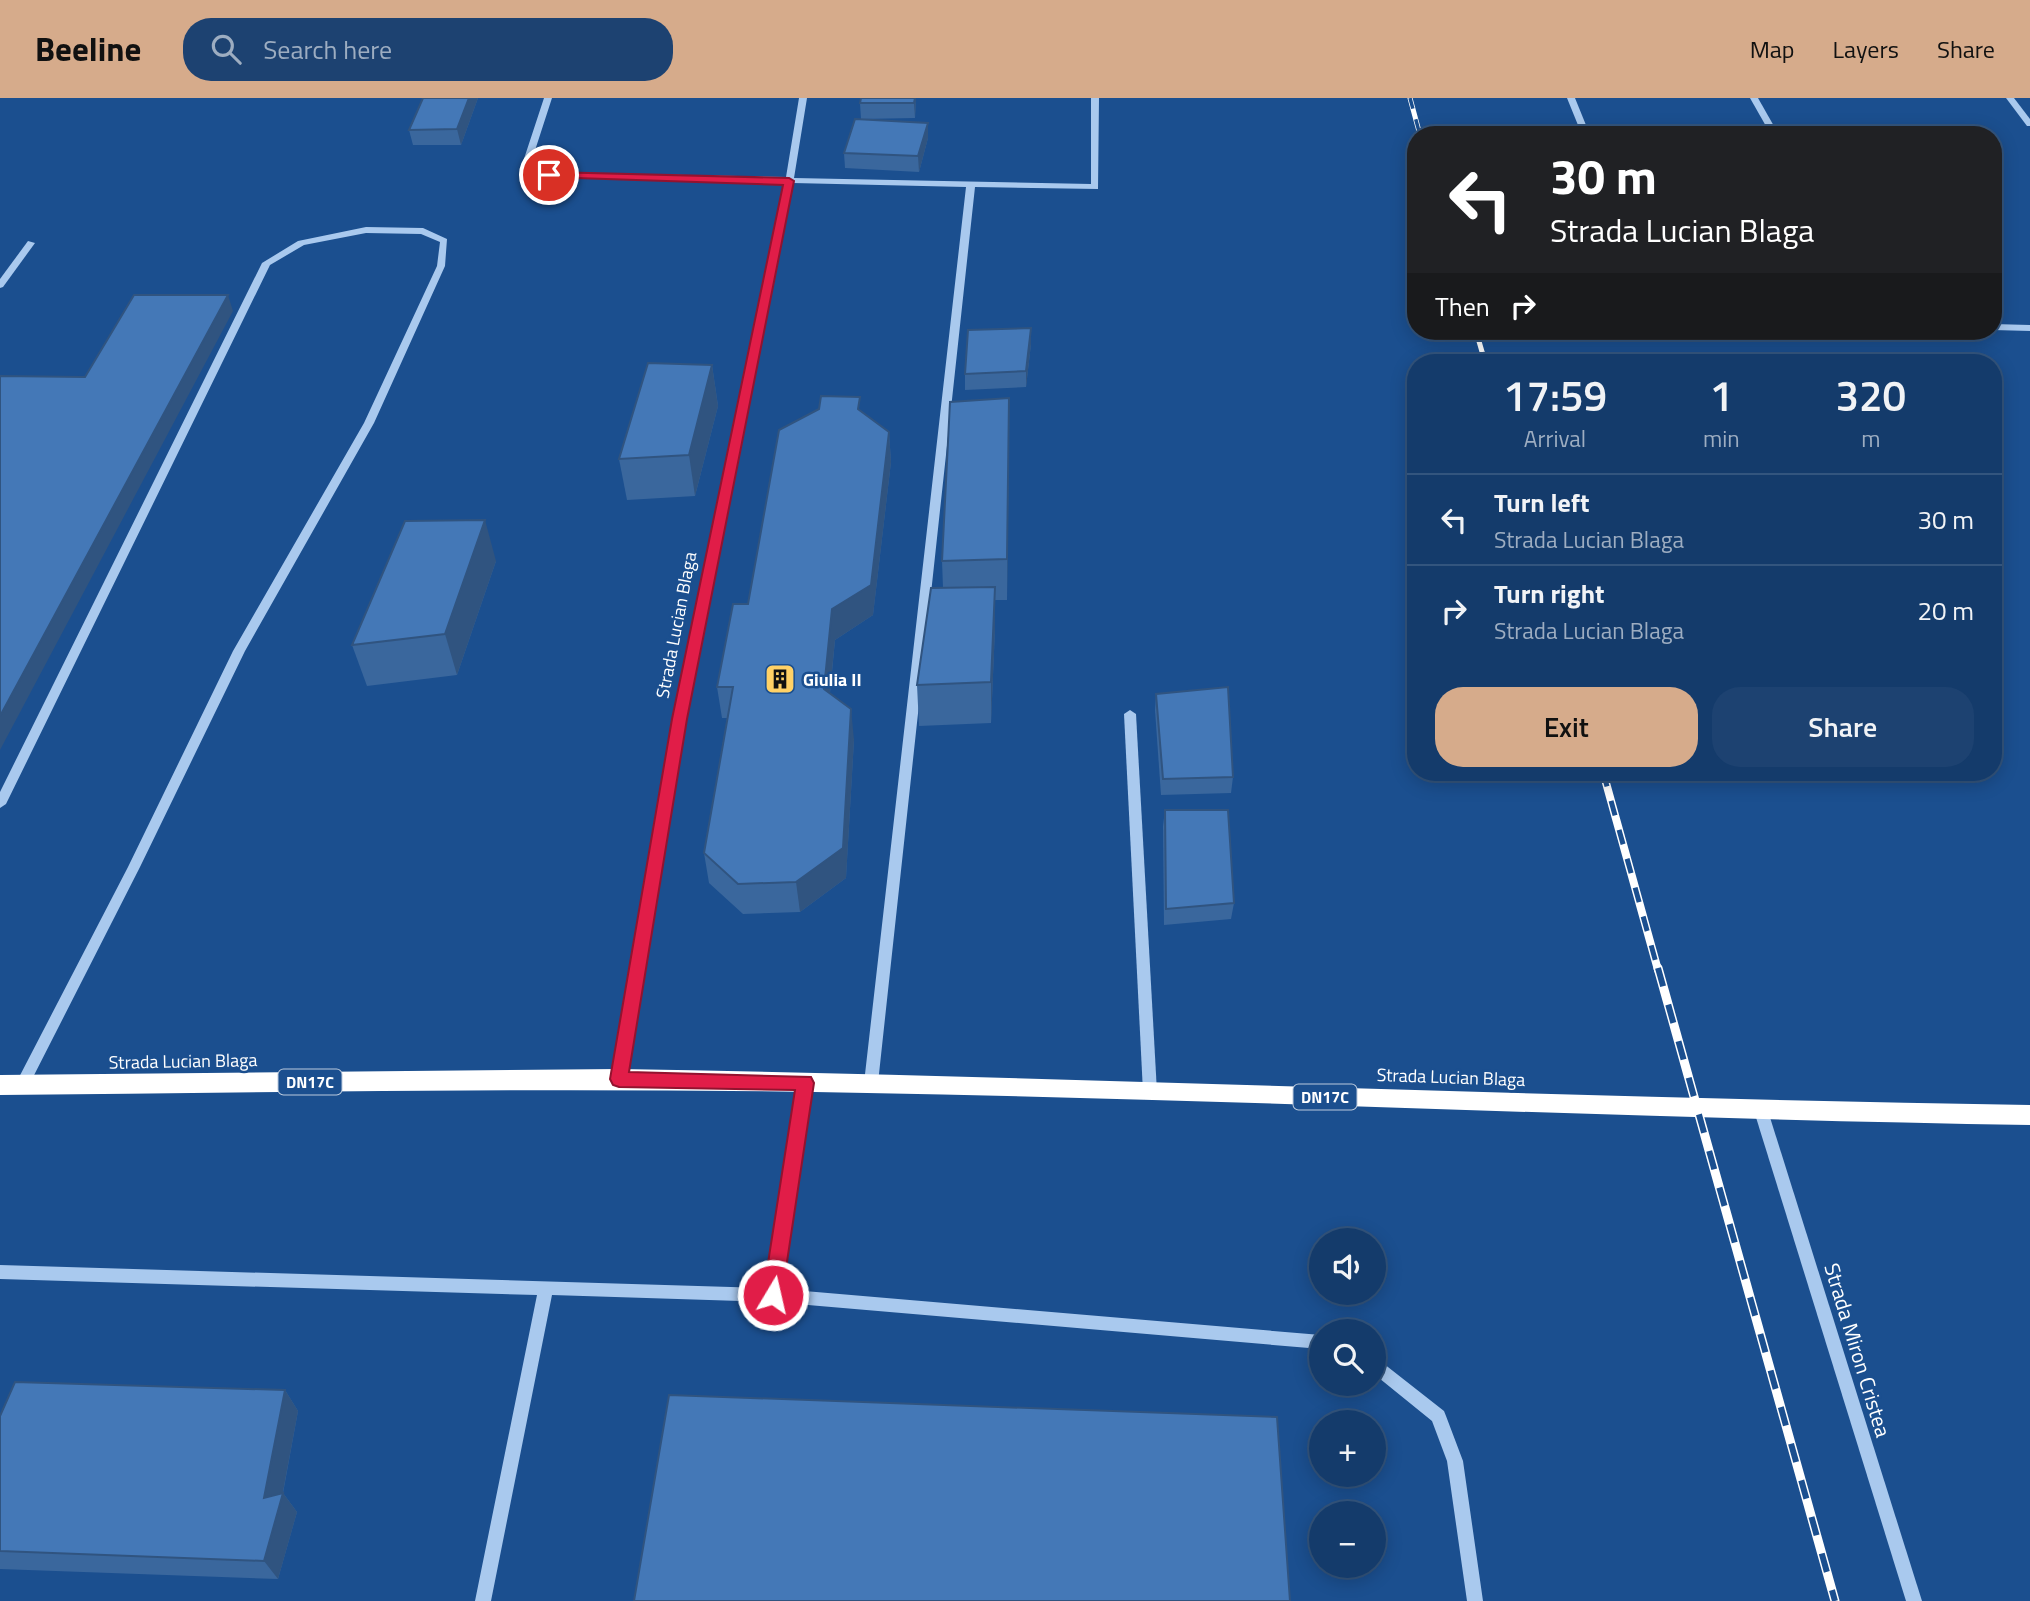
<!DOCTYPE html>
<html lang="en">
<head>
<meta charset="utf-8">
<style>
	body { margin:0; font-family:"Titillium Web",sans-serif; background:#1d4271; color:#f1f3f6; height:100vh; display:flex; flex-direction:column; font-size:26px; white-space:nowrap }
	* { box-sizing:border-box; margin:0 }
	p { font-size:23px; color:#9dadc1 }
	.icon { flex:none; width:38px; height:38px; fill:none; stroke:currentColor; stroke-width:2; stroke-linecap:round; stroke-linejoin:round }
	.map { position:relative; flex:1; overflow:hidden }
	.drawer { position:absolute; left:1407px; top:256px; width:595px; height:427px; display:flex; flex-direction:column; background:#143b6b; border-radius:28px; box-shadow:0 4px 18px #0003,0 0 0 2px #33557e }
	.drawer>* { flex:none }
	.hud { position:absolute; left:1407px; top:28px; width:595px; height:214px; border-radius:28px; box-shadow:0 4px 18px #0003,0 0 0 2px #33557e; background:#202124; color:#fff; overflow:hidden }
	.buttons { position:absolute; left:1309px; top:1130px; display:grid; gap:14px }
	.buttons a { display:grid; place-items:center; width:77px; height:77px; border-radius:50%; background:#143b6b; box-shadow:0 4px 18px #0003,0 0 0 2px #33557e; font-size:35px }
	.pin { position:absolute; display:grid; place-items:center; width:60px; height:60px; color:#fff; margin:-30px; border:4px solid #fff; border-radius:50%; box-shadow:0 2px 7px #0007 }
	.me { position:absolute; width:77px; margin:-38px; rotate:9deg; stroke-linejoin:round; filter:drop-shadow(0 0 5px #0008) }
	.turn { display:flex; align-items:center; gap:24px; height:147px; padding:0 28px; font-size:32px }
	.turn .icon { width:91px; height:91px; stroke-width:2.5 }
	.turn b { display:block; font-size:49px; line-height:60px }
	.then { display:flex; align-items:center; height:66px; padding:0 28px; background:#0003; gap:14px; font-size:26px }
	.eta { display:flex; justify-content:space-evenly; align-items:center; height:119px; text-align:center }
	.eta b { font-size:42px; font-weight:600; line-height:49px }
	.cta { display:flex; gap:14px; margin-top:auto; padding:14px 28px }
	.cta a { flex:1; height:80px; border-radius:28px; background:#d6ab8b; color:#111; font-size:28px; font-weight:600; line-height:80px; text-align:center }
	.cta a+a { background:#1d4271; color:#f1f3f6 }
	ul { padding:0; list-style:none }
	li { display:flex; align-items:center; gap:21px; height:91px; padding:0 28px; border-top:2px solid #33557e }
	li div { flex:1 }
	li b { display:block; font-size:26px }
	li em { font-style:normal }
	header { display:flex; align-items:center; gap:42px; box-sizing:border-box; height:98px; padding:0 35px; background:#d6ab8b; color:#111 }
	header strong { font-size:33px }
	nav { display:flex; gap:38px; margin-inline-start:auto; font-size:24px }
	.search { width:490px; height:63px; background:#1d4271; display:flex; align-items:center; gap:18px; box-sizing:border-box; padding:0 24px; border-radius:28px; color:#9dadc1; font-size:26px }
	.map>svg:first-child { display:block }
</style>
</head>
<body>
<header>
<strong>Beeline</strong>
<div class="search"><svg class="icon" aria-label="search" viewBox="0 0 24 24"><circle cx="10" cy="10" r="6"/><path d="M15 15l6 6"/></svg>Search here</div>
<nav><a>Map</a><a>Layers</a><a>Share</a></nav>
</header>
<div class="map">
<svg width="2030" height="1503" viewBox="0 0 2030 1503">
	<rect width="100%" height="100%" fill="#1b4f8f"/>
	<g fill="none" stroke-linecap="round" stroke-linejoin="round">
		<g fill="#a9c9ee" fill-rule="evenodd">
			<path d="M544,0H552L528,74L786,79L799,0H807L794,80L1091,86V0H1099L1098,91L975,89L878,985L876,989L871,991L866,989L864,985L966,89L793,85L686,622L626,981L624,985L619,987L614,985L612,981L674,622L785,84L520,78L519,76Z"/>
			<path d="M1567,0H1575L1590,37H1582Z"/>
			<path d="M1750,0H1758L1779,37H1771Z"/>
			<path d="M2006,0H2014L2030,21V28H2027Z"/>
			<path d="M366,129L423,130L447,141L445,168L374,325L245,553L140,769L27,991L22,993L17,991L15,987L128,769L233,553L364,325L437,168L440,144L421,136L366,135L304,147L270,167L6,706L0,710V694L262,165L298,143Z"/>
			<path d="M28,143L35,145L3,189L0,190V181Z"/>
			<path d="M1993,226L2030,227V233L1993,232Z"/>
			<path d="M1130,612L1136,616L1157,994L1155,998L1150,1000L1145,998L1143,994L1124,616Z"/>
			<path d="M805,979L810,981L812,985L781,1191L1321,1237V1251L773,1204L552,1197L491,1503H475L537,1197L0,1181V1167L767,1190L798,985L800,981Z"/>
			<path d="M1761,1007L1766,1009L1768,1013L1922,1503H1906L1754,1013L1756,1009Z"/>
			<path d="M1374,1260L1379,1262L1444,1313L1446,1318L1463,1363L1483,1503H1467L1447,1363L1432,1323L1374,1276Z"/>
		</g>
		<path fill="#fff" fill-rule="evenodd" d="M619,971C1089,979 1560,1000 2030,1007V1027C1642,1021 1255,1002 867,995C578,989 289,994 0,997V977Z"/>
		<g stroke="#fff" stroke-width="5">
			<g id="rail-far2">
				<path d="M1410,0L1420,37"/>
				<path d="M1476,233L1485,264"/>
			</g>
		</g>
		<g stroke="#fff" stroke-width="8">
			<path id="rail-far1" d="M1603,674L1658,872"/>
		</g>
		<g stroke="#fff" stroke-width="9">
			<path id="rail" d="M1658,870L1835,1503"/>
		</g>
		<use href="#rail-far2" stroke="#1b4f8f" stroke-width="3.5" stroke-dasharray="11" stroke-linecap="butt"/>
		<use href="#rail-far1" stroke="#1b4f8f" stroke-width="5" stroke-dasharray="15" stroke-linecap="butt"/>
		<use href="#rail" stroke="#1b4f8f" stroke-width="6" stroke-dasharray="19" stroke-linecap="butt"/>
	</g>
	<g fill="#3a679d">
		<path d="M423,0H478L461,47H413L409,32Z"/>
		<path d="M916,0L915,20L861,21L860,5Z"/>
		<path d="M928,40L919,74L845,70L844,55Z"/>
		<path d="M1031,246L1026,289L965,292V276Z"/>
		<path d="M712,267L718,308L695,398L627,402L619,361Z"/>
		<path d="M861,313L889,334L891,364L873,517L835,542L830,595L854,642L846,780L800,814L743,816L709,785L704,755L727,620H722L717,589L748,506Z"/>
		<path d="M1009,341L1007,502H995V530L991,625L919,628L917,587L943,490L942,463Z"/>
		<path d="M496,463L457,577L367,588L352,547Z"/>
		<path d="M1156,596L1233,679L1231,695L1161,697L1155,612Z"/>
		<path d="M1165,712L1234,805L1231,821L1164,827L1163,728Z"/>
		<path d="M285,1292L298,1313L283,1395L297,1414L278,1481L0,1471V1318Z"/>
	</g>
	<g fill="#305480">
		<path d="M469,0H478L461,47L457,31Z"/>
		<path d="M915,0H916L915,20L914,5Z"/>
		<path d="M928,25V40L919,74L918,58Z"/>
		<path d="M228,197L233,213L0,652V618Z"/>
		<path d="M1031,230V246L1026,289V273Z"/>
		<path d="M712,267L718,308L695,398L689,357Z"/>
		<path d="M1009,300V341L1007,502V461Z"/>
		<path d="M889,334L891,364L873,517L835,542L827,622L824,591L832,511Z"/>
		<path d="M485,422L496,463L457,577L445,536Z"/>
		<path d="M995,489V530L991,625V584Z"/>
		<path d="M851,611L854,642L846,780L800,814L796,784Z"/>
		<path d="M285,1292L298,1313L282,1399L283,1395L297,1414L278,1481L264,1463V1400Z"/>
	</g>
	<g fill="#4478b7" stroke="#305480" stroke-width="2">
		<path d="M423,0H469L457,31L409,32Z"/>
		<path d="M861,0H915L914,5H860Z"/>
		<path d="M855,21L928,25L918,58L844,55Z"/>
		<path d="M134,197H228L0,618V278L85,279Z"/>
		<path d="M1031,230L1026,273L965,276L968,232Z"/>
		<path d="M648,265L712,267L689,357L619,361Z"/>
		<path d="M821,298L860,299L858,311L889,334L871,487L832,511L824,591L851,611L843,750L796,784L738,786L704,755L733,589H717L733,506H748L779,332L819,311Z"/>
		<path d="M1009,300L1007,461L942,463L950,304Z"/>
		<path d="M485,422L445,536L352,547L405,423Z"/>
		<path d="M995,489L991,584L917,587L931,490Z"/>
		<path d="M1228,589L1233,679L1163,681L1156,596Z"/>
		<path d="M1165,712H1228L1234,805L1166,811Z"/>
		<path d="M15,1284L285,1292L264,1400L283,1395L264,1463L0,1453V1318Z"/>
		<path d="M669,1297L1277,1319L1290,1503H634Z"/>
	</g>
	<path fill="#e11d48" stroke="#92132f" stroke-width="2" d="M549,74L789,80L794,83L687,621L629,974L811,979L814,985L782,1197L780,1203L773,1206L766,1203L763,1197L795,992L619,989L613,987L610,981L672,621L783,87L546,79L544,77Z"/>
	<defs>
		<g id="building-square" transform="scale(1.575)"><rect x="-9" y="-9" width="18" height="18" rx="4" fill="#ffd166" stroke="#1b4f8f"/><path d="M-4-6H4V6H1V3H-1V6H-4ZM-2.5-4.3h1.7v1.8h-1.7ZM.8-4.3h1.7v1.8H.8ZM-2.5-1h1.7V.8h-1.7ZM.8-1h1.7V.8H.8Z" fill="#111"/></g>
	</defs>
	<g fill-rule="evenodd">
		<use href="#building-square" x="780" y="581"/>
	</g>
	<g text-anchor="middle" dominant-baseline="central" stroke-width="5" stroke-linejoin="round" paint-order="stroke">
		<g fill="#1b4f8f" stroke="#bbcadd" stroke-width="2">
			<rect x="278.5" y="971.5" width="63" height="25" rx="5"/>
			<rect x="1293.5" y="986.5" width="63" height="25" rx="5"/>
		</g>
		<g font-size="16" font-weight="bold" fill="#fff">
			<text x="310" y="984">DN17C</text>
			<text x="1325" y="999">DN17C</text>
		</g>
		<g font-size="18" fill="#fff" stroke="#1b4f8f">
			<text transform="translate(676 527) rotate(-79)">Strada Lucian Blaga</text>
			<text transform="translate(183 963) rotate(-1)">Strada Lucian Blaga</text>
			<text transform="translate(1451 979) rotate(2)">Strada Lucian Blaga</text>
		</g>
		<g font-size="18" font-weight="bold" fill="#fff" stroke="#1b4f8f" text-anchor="start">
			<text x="803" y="581">Giulia II</text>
		</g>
		<g font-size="21" fill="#fff" stroke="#1b4f8f">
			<text transform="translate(1858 1252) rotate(73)">Strada Miron Cristea</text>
		</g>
	</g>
</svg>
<div class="buttons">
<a><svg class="icon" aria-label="sound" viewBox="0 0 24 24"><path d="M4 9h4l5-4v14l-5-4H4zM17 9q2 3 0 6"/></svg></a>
<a><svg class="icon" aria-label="search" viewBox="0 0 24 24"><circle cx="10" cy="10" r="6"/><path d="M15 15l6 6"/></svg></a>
<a>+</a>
<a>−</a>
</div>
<div class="pin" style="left:549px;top:77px;background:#d93025"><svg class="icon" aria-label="arrive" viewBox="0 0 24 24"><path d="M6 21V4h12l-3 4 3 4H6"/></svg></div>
<svg class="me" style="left:773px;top:1197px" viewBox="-20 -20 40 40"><circle r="17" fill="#e11d48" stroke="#fff" stroke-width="3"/><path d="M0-11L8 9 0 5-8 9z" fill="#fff"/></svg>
<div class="hud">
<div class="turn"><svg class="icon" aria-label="left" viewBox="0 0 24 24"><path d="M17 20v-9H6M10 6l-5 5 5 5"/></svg><div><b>30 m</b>Strada Lucian Blaga</div></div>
<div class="then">Then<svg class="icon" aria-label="right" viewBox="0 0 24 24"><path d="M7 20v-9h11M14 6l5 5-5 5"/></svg></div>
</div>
<section class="drawer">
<div class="eta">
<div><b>17:59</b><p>Arrival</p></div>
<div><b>1</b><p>min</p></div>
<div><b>320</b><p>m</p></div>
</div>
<ul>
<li><svg class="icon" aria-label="left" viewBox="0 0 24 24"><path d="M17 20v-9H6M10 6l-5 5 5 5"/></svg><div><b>Turn left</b><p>Strada Lucian Blaga</p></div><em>30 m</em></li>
<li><svg class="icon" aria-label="right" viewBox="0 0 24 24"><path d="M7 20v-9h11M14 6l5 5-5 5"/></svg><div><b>Turn right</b><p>Strada Lucian Blaga</p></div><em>20 m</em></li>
</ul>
<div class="cta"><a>Exit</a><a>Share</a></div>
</section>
</div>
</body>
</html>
